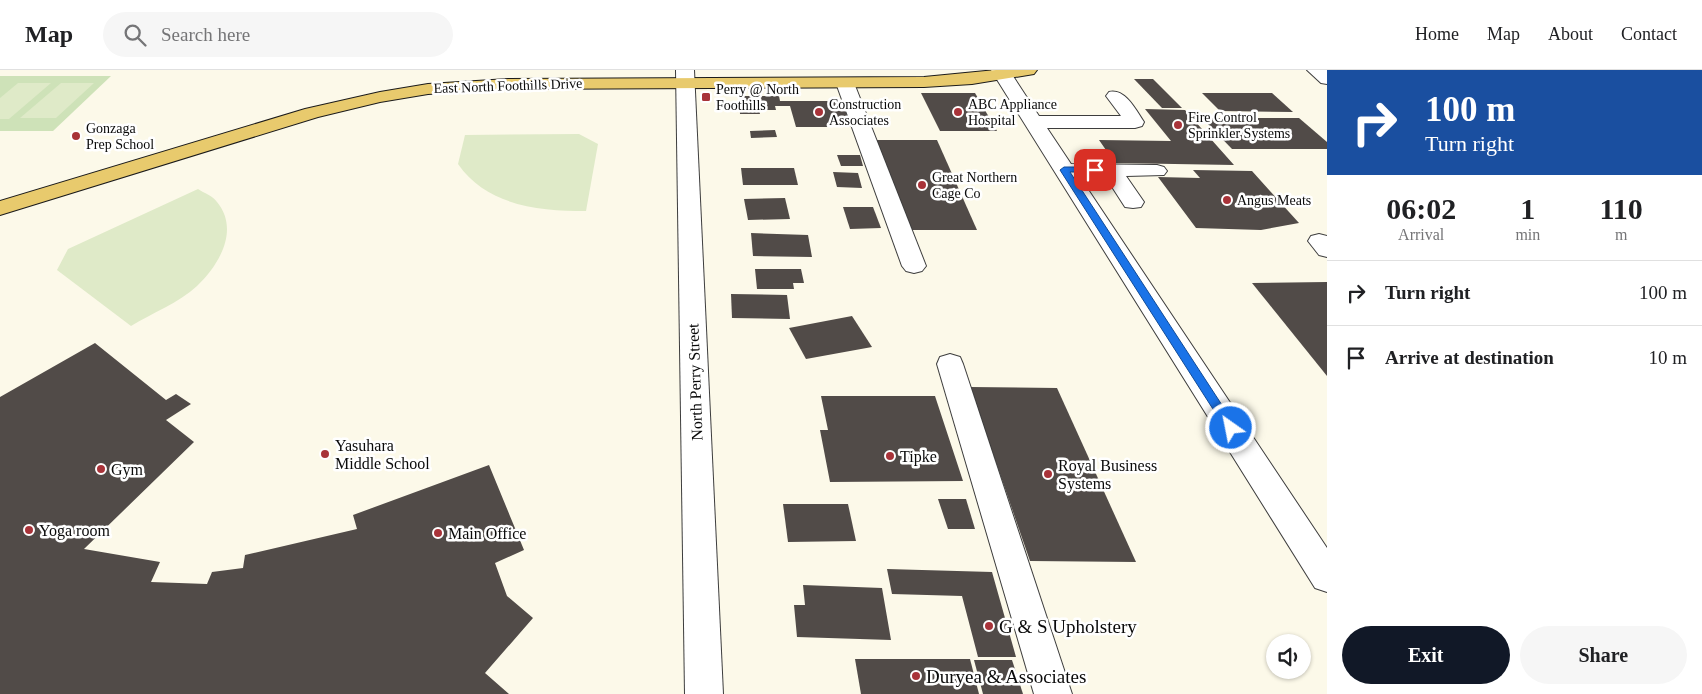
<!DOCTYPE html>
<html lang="en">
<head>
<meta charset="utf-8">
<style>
	body { margin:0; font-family:Georgia,serif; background:#f6f6f6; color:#202124; height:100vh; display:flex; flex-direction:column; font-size:19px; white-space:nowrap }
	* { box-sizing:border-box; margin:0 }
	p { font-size:16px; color:#757577 }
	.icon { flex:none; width:28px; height:28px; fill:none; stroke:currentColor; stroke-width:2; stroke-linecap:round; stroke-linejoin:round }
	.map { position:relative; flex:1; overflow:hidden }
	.details { display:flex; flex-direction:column; background:#fff; width:375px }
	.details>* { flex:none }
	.top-card { background:#1a4fa0; color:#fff; overflow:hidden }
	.buttons { position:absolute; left:1266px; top:564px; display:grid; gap:10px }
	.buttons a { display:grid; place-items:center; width:45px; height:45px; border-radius:50%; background:#fff; box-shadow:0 1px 4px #0004; font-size:25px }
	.pin { position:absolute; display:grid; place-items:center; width:42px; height:42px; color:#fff; margin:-21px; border-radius:10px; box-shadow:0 2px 8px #0006 }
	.me { position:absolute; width:55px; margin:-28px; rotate:327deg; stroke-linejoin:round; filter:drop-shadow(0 0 4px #0008) }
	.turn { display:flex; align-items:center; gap:18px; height:105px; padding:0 15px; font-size:22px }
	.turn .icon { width:65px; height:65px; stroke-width:2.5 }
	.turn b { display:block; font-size:35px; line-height:42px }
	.eta { display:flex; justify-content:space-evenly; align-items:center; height:85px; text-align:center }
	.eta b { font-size:30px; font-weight:700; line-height:35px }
	.primary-button { display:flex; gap:10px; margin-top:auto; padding:10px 15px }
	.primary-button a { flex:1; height:58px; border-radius:30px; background:#111827; color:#fff; font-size:20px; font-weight:700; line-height:58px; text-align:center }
	.primary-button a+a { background:#f6f6f6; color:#202124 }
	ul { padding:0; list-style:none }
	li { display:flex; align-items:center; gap:15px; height:65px; padding:0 15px; border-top:1px solid #e0e0e0 }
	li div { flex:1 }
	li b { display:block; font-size:19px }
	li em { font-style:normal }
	header { display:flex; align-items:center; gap:30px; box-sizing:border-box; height:70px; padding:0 25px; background:#fff; border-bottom:1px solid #e0e0e0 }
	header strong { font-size:24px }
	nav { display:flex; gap:28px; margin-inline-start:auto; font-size:18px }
	.search { width:350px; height:45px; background:#f6f6f6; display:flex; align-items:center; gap:12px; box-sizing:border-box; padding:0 18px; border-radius:28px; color:#757577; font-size:19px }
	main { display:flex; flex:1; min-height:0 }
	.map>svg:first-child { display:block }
</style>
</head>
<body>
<header>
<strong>Map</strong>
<div class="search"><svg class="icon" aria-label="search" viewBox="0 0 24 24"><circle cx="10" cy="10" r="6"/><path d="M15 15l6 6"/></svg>Search here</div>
<nav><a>Home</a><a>Map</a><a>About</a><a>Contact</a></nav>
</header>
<main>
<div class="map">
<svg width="1327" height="624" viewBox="0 0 1327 624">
	<rect width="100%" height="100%" fill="#fcf9e9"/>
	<path fill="#cee2b8" d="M0,6H111L53,61H0Z"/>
	<g fill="#dfeac8">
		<path d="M18,13H51L9,49H0V28Z"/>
		<path d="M61,13H94L56,48H20Z"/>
		<path d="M579,64L598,74L586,141C539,141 487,136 458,94L465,65Z"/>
		<path d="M198,119C204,123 213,126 217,132C240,160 219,195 197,216C179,233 152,243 131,256L57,200L68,179Z"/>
	</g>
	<g fill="#514b48">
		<path d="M1134,9H1153L1182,38H1162Z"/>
		<path d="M921,23H975L997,61H940Z"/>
		<path d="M1202,23H1272L1293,42L1220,41Z"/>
		<path d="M739,26H779L780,31H842L851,57H796L790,36H775L776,40H759L760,44H740Z"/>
		<path d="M1145,39L1185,40L1234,95L1115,93L1099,70L1171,71Z"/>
		<path d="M1202,48H1299L1327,72V79H1232Z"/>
		<path d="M775,60L777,67L751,68L750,61Z"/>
		<path d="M873,70H937L977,160H903Z"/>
		<path d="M837,85H860L863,96H841Z"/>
		<path d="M741,98H794L798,115H743Z"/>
		<path d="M1193,100L1252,101L1299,153L1261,160L1196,158L1158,107L1200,108Z"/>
		<path d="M833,102L858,103L862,118L837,117Z"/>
		<path d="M785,128L790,149L748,150L744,129Z"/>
		<path d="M843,137H873L881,158L850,159Z"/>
		<path d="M751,163L808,165L812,187L753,186Z"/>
		<path d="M755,199H801L804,213H793L794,219H757Z"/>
		<path d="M1327,212V306L1252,213Z"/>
		<path d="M731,224L787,225L790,249L732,248Z"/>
		<path d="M852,246L872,277L806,289L789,258Z"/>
		<path d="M95,273L166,330L176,324L191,334L166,350L194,372L84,479L160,492L151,512L207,514L212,502L243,498L245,485L357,459L353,445L489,395L524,480L495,493L507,526L533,548L485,603L509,624H0V327Z"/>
		<path d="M970,317L1057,318L1136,492L1030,491Z"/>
		<path d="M821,326H935L963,411L830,412L820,360H828Z"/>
		<path d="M938,429H966L975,459H948Z"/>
		<path d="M783,434H848L856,471L788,472Z"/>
		<path d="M887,499L992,502L1016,587H978L962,526L892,524Z"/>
		<path d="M803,515L882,518L891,570L797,567L794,535H805Z"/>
		<path d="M855,589H970L979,624H861Z"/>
		<path d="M974,590H1012L1023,624H983Z"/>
	</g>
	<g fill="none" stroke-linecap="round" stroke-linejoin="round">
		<g stroke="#3d3d3d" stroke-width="2">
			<g id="minor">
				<path d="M676,0H694L723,624H685Z"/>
				<path d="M991,0H1009L1039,46H1121L1106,26L1109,22C1125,18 1136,40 1144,52L1142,56L1135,58H1047L1071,94L1157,95L1164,97L1167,101L1164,105L1126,106L1144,132L1141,137L1133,138L1125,137L1105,106H1079L1327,478V522L1315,518Z"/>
				<path d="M1307,0H1327V14L1321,13Z"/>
				<path d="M845,8L851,9L854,13L926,196L922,201L914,203L906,201L902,196L836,13L839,9Z"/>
				<path d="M1319,164L1327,166V187L1319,185L1308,171L1311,166Z"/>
				<path d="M950,284L960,287L963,294L1072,624H1034L937,294L940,287Z"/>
			</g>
		</g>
		<g stroke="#1b1b1b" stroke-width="2">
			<path id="major" d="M996,0H1037L1034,4L1028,5L972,14L924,17L508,19L428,24L380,32L318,47L0,145V131L305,39L380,22L428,14L508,9L924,7Z"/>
		</g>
		<use href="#minor" fill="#fff" fill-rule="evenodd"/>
		<use href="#major" fill="#e8ca6d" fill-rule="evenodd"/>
	</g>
	<path fill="#1a73e8" stroke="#114b97" d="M1095,97L1098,98V102H1070L1235,355L1237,358L1235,361H1227L1060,100L1064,97Z"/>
	<g fill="#a83339" stroke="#fff" stroke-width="2">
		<rect x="701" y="22" width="10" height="10" rx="2.5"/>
		<circle cx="819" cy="42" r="5"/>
		<circle cx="958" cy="42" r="5"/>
		<circle cx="1178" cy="55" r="5"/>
		<circle cx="76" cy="66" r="5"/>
		<circle cx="922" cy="115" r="5"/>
		<circle cx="1227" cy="130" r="5"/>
		<circle cx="325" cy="384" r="5"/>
		<circle cx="890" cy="386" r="5"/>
		<circle cx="101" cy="399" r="5"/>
		<circle cx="1048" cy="404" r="5"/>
		<circle cx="29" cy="460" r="5"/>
		<circle cx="438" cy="463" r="5"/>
		<circle cx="989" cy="556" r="5"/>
		<circle cx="916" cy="606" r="5"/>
	</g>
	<g text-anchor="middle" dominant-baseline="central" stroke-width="5" stroke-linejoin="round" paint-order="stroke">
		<g font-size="14" fill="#0a0a0a" stroke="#fff">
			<text transform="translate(508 16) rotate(-2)">East North Foothills Drive</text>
		</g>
		<g font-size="14" fill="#0a0a0a" stroke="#fff" text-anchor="start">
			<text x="716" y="19">Perry @ North<tspan x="716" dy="16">Foothills</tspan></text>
			<text x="829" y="34">Construction<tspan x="829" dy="16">Associates</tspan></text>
			<text x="968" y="34">ABC Appliance<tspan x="968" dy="16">Hospital</tspan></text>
			<text x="1188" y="47">Fire Control<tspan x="1188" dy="16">Sprinkler Systems</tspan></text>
			<text x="86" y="58">Gonzaga<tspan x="86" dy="16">Prep School</tspan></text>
			<text x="932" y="107">Great Northern<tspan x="932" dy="16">Cage Co</tspan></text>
			<text x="1237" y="130">Angus Meats</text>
		</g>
		<g font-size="16" fill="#0a0a0a" stroke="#fff">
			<text transform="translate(695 312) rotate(-92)">North Perry Street</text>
		</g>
		<g font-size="16" fill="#0a0a0a" stroke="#fff" text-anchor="start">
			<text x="335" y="375">Yasuhara<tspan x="335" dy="18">Middle School</tspan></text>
			<text x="900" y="386">Tipke</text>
			<text x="1058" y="395">Royal Business<tspan x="1058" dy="18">Systems</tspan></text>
			<text x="111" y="399">Gym</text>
			<text x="39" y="460">Yoga room</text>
			<text x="448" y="463">Main Office</text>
		</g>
		<g font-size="19" fill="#0a0a0a" stroke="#fff" text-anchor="start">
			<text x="999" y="556">G &amp; S Upholstery</text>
			<text x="926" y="606">Duryea &amp; Associates</text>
		</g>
	</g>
</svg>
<div class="buttons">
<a><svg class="icon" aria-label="sound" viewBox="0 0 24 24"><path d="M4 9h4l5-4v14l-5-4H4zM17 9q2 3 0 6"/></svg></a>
</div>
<div class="pin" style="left:1095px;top:100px;background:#d93025"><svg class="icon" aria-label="arrive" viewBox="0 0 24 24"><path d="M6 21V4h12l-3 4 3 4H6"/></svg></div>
<svg class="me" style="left:1231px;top:358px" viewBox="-20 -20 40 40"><circle r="17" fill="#1a73e8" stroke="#fff" stroke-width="3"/><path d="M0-11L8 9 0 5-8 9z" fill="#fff"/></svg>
</div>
<section class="details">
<div class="top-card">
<div class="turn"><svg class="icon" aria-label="right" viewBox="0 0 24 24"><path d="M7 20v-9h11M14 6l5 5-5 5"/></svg><div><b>100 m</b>Turn right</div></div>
</div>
<div class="eta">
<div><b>06:02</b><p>Arrival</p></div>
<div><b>1</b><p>min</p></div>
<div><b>110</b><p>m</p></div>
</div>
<ul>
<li><svg class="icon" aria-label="right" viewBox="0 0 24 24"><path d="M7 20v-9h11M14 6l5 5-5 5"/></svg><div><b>Turn right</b></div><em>100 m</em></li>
<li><svg class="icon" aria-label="arrive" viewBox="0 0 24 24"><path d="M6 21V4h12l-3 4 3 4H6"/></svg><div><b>Arrive at destination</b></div><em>10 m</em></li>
</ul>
<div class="primary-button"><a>Exit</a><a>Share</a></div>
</section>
</main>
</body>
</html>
